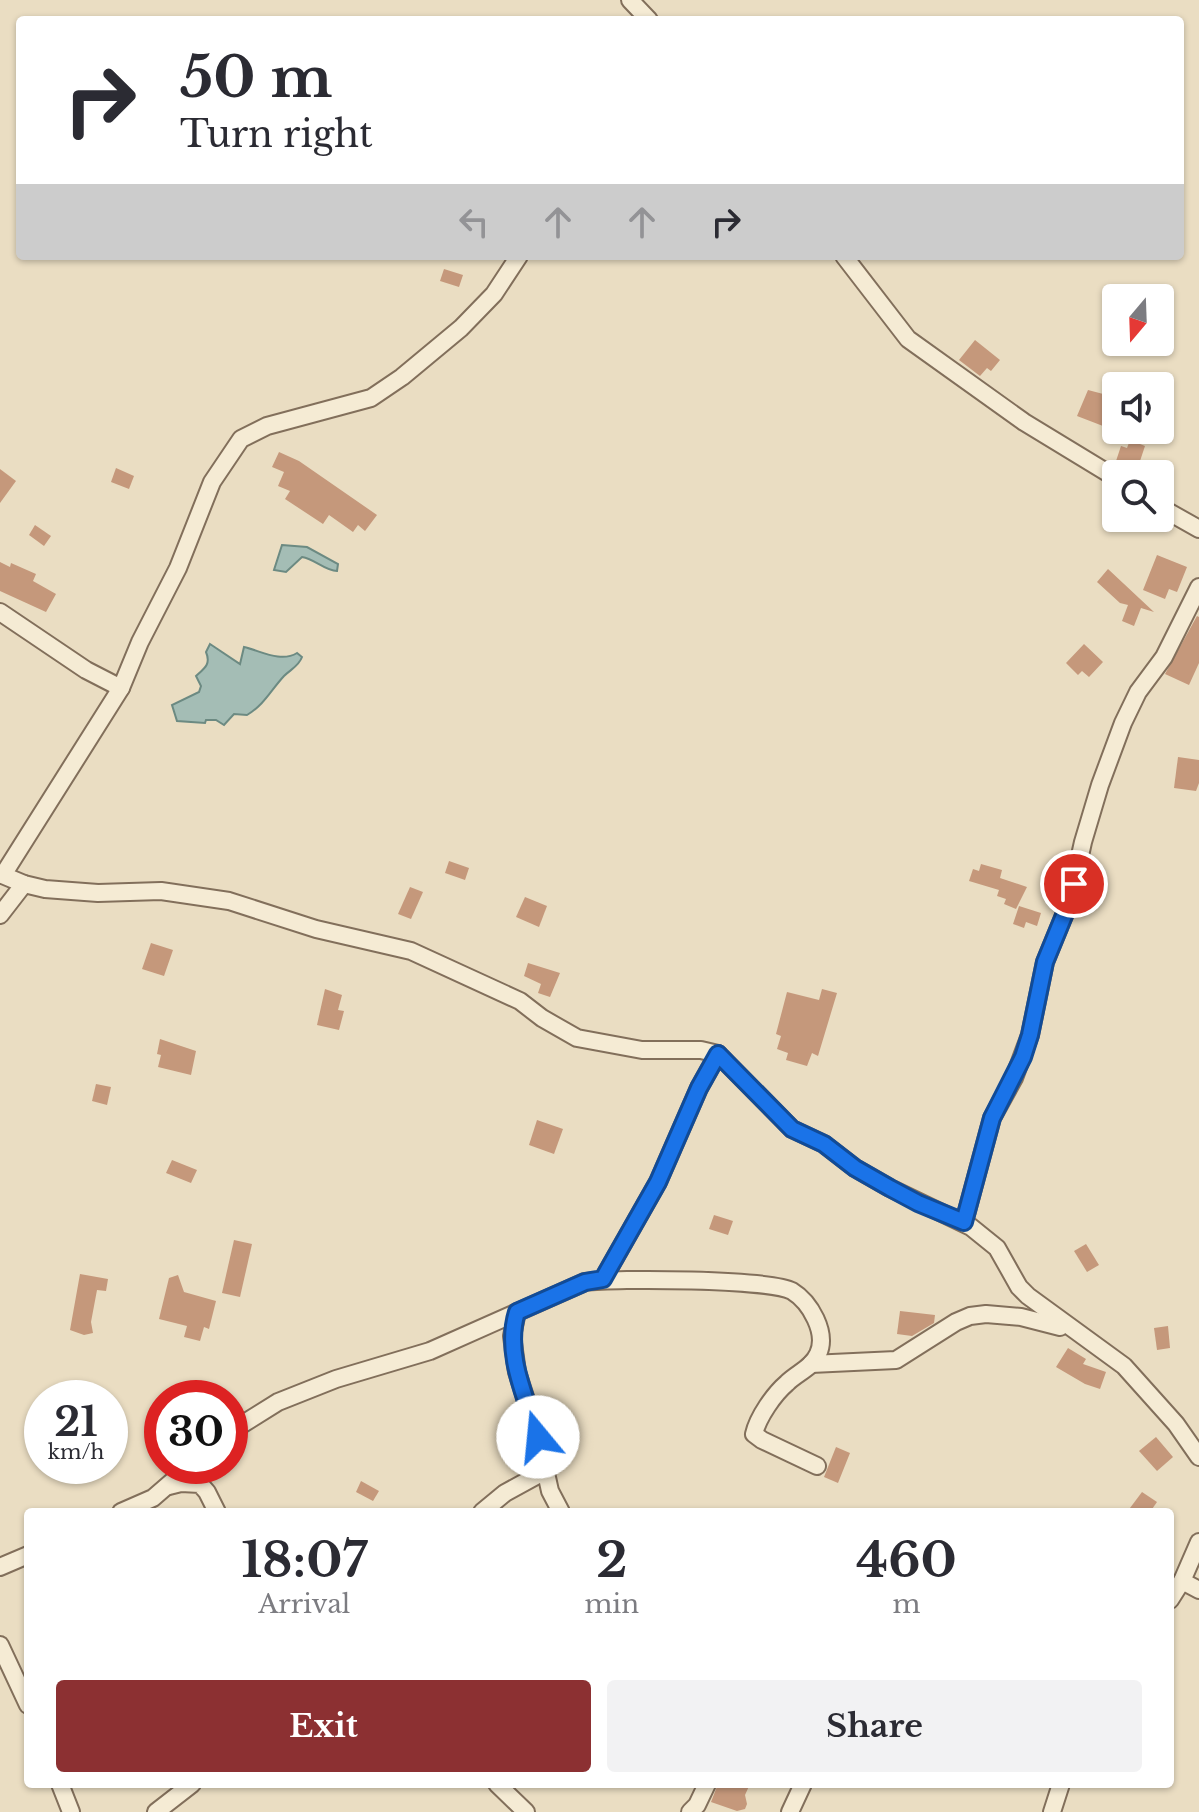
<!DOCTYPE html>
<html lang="en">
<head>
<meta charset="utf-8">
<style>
	body { margin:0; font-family:"Libre Baskerville",serif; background:#f2f2f3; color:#2b2b33; height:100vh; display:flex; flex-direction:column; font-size:30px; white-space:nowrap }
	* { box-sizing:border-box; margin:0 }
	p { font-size:26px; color:#7c7c81 }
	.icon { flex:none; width:44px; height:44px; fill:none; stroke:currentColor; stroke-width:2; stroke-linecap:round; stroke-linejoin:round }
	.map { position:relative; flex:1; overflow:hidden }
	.panel { position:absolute; left:24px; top:1508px; width:1150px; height:280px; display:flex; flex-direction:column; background:#fff; border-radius:8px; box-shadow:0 2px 6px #0004 }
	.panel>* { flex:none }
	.top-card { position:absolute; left:16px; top:16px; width:1168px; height:244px; border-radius:8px; box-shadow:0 2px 6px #0004; background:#fff; color:#2b2b33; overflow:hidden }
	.needle { width:52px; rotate:199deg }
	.buttons { position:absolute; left:1102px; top:284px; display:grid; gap:16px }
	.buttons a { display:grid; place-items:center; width:72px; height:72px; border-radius:8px; background:#fff; box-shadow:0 2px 6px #0004; font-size:40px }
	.speed { position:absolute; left:24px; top:1380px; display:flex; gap:16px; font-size:40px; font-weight:700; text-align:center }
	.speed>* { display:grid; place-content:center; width:104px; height:104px; border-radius:50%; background:#fff; box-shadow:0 2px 6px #0004; line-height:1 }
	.speed small { font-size:20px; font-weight:400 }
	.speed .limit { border:12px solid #d22; background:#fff; color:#111 }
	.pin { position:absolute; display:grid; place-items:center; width:68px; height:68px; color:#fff; margin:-34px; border:4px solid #fff; border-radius:50%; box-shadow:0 2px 8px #0007 }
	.me { position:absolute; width:88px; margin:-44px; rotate:343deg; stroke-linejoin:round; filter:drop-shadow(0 0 6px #0008) }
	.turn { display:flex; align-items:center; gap:28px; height:168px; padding:0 32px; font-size:36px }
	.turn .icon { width:104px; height:104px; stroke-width:2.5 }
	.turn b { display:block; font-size:56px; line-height:68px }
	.lanes { display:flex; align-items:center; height:76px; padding:0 32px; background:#0003; justify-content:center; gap:40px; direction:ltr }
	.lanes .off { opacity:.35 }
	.eta { display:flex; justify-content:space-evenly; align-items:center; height:136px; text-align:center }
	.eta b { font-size:48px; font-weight:700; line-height:56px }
	.button { display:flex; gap:16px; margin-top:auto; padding:16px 32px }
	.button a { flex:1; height:92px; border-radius:8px; background:#8c3032; color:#fff; font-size:32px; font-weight:700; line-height:92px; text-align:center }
	.button a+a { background:#f2f2f3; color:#2b2b33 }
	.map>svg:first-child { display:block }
</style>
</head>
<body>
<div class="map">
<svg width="1199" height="1812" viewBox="0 0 1199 1812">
	<rect width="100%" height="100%" fill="#eaddc2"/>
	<g fill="#a4bdb5" stroke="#6c8a82" stroke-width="2">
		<path d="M282,545L307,547L338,564L337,571C325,571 315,559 302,557L286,572L274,570Z"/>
		<path d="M210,644L240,664L244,647C261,651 281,663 297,653L302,657C299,666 291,669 284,676C271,690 264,705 247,715L234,714L224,725L216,720H206L205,723L177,721L172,705L199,692L201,686L196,676C205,668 211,664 206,652Z"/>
	</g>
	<g fill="#c5987b">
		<path d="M444,269L463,275L459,287L440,281Z"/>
		<path d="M975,340L1000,360L991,371L987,368L980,376L959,360Z"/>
		<path d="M1088,390L1107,395L1104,405L1111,408L1103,426L1077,416Z"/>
		<path d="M1130,440L1145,446L1139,464L1133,462L1131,467L1116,461L1121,446L1127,448Z"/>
		<path d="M279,452L299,461L377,515L365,531L358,525L353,532L329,515L323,524L285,499L290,491L278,486L284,472L272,467Z"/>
		<path d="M116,468L134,476L129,489L111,482Z"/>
		<path d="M0,469L16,481L0,503Z"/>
		<path d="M35,525L51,536L44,546L29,535Z"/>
		<path d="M1157,555L1187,567L1177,592L1169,589L1165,599L1143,590Z"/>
		<path d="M0,562L10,567L11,563L36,574L33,581L56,594L46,612L0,591Z"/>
		<path d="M1108,569L1139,598L1154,612L1141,608L1134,626L1122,621L1128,605L1120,603L1097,582Z"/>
		<path d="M1197,616L1199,617V663L1189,685L1165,674Z"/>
		<path d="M1084,644L1103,662L1089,677L1082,671L1078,675L1066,663Z"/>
		<path d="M1178,757L1199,760V783L1196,791L1174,788Z"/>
		<path d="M449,861L469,868L465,880L445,873Z"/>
		<path d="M981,864L1002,870L1000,878L1027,887L1016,909L1004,904L1006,899L997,896L999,890L969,881L973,869L979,871Z"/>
		<path d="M410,887L423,892L411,919L398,914Z"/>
		<path d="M525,897L547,906L539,927L516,917Z"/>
		<path d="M1019,906L1041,913L1037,926L1026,922L1024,928L1013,924Z"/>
		<path d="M151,943L173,950L164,976L142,969Z"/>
		<path d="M528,963L560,973L550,997L538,993L541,984L524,976Z"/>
		<path d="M325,989L342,995L338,1010L344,1011L339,1030L317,1025Z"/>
		<path d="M822,989L837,993L818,1056L812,1053L807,1066L786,1060L788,1053L777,1049L781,1036L776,1034L787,992L819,1000Z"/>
		<path d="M160,1039L196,1051L191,1075L158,1067L161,1055L157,1054Z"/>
		<path d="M96,1084L111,1087L107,1105L92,1101Z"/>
		<path d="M537,1120L563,1129L554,1154L529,1145Z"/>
		<path d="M172,1160L197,1170L191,1183L166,1173Z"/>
		<path d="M714,1215L733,1221L728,1235L709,1229Z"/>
		<path d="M234,1240L252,1244L240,1297L222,1293Z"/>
		<path d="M1086,1244L1099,1265L1087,1272L1074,1251Z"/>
		<path d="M80,1274L108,1279L106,1291L97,1290L91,1322L93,1333L84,1335L70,1330Z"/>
		<path d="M178,1275L184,1292L216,1301L209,1329L204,1327L200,1341L184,1337L187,1326L159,1319L169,1278Z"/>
		<path d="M900,1311L935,1315L934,1323L912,1336L897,1334Z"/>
		<path d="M1168,1326L1170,1348L1157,1350L1154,1328Z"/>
		<path d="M1068,1348L1086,1359L1083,1364L1106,1372L1100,1389L1085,1384L1056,1367Z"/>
		<path d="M1156,1437L1173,1457L1157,1471L1139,1451Z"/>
		<path d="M836,1447L850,1453L838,1483L824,1477Z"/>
		<path d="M361,1481L379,1491L373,1501L356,1492Z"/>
		<path d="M1142,1492L1157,1502L1150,1512H1127Z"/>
		<path d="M718,1784H750L745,1795L747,1804L745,1809L737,1811L711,1802Z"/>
	</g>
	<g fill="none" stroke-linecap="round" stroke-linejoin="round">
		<g stroke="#826f5b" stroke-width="20">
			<g id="minor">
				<path d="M630,0L649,20"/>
				<path d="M844,256L908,339L1024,422L1116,478"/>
				<path d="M1160,507L1199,529"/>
				<path d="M0,612L86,670L121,688"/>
				<path d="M0,874L24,884L45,889L98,893L161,891L229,901L316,929L411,951L520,1001L542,1018L577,1038L642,1050H701L718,1054L792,1129L824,1144L855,1168L890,1188L971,1227L997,1248L1019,1287L1028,1296L1124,1366L1176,1424L1199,1457"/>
				<path d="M3,875L121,688L140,642L178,568L212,482L241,439L267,426L371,398L402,377L461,328L494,294L519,256"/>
				<path d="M0,915L24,884"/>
				<path d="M964,1222L992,1118L1014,1078L1030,1035L1045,962L1070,901L1083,842L1100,785L1123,723L1138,692L1164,657L1199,587"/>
				<path d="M603,1279L658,1182L699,1088L718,1054"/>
				<path d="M517,1312L512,1336L517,1372L538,1437L550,1491L561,1512"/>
				<path d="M811,1364L896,1360L956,1322L970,1316L986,1314L1021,1317L1060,1327"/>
				<path d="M230,1432L278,1402L336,1379L430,1351L585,1282C615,1278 770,1279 792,1291C810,1302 828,1333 818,1354C812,1368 797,1373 787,1383C774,1394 758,1417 754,1434L762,1440L817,1466"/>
				<path d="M169,1486L181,1483L200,1484L207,1492L217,1512"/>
				<path d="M121,1512L153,1498L190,1466"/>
				<path d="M482,1512L505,1493L547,1470"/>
				<path d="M0,1567L28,1555"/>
				<path d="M1182,1581L1199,1590"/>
				<path d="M1170,1600L1182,1581L1199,1542"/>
				<path d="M0,1645L28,1705"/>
				<path d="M60,1784L71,1812"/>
				<path d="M497,1784L526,1812"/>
				<path d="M156,1812L192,1784"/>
				<path d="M690,1812L697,1805L707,1784"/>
				<path d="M790,1812L803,1784"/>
				<path d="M1052,1812L1061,1784"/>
			</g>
		</g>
		<use href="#minor" stroke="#f5ebd4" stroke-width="16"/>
	</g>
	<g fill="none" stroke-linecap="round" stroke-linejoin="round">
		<g stroke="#114b97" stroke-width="20">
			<path id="route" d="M538,1437C526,1397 504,1354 517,1312L585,1282L603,1279L658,1182L699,1088L718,1054L792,1129L824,1144L855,1168L890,1188L918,1203L964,1222L992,1118L1023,1057L1030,1035L1045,962L1070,901L1074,884"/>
		</g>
		<use href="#route" stroke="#1a73e8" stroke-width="14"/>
	</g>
</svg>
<div class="buttons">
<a><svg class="needle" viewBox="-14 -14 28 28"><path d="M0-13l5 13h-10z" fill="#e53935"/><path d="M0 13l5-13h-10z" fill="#7c7c81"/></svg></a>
<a><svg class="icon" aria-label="sound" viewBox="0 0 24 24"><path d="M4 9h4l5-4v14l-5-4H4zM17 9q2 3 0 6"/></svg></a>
<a><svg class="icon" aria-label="search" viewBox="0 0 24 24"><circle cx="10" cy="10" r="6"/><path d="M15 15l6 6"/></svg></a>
</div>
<div class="speed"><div>21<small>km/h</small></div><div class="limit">30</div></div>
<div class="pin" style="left:1074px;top:884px;background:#d93025"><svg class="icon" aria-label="arrive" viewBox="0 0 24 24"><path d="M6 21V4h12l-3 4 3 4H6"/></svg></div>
<svg class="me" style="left:538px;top:1437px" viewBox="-20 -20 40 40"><circle r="19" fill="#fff"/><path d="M0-13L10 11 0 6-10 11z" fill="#1a73e8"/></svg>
<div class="top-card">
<div class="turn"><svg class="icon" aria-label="right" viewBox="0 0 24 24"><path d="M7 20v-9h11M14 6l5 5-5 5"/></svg><div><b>50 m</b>Turn right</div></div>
<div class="lanes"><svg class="icon off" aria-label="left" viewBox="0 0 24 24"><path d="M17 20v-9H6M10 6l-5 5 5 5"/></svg><svg class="icon off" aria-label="ahead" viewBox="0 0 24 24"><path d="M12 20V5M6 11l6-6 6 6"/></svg><svg class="icon off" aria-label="ahead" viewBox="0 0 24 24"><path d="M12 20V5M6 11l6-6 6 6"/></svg><svg class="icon" aria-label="right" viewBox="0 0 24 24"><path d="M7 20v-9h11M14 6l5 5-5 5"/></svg></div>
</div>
<section class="panel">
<div class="eta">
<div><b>18:07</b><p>Arrival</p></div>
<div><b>2</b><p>min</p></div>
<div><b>460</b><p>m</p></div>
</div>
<div class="button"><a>Exit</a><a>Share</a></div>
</section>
</div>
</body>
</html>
